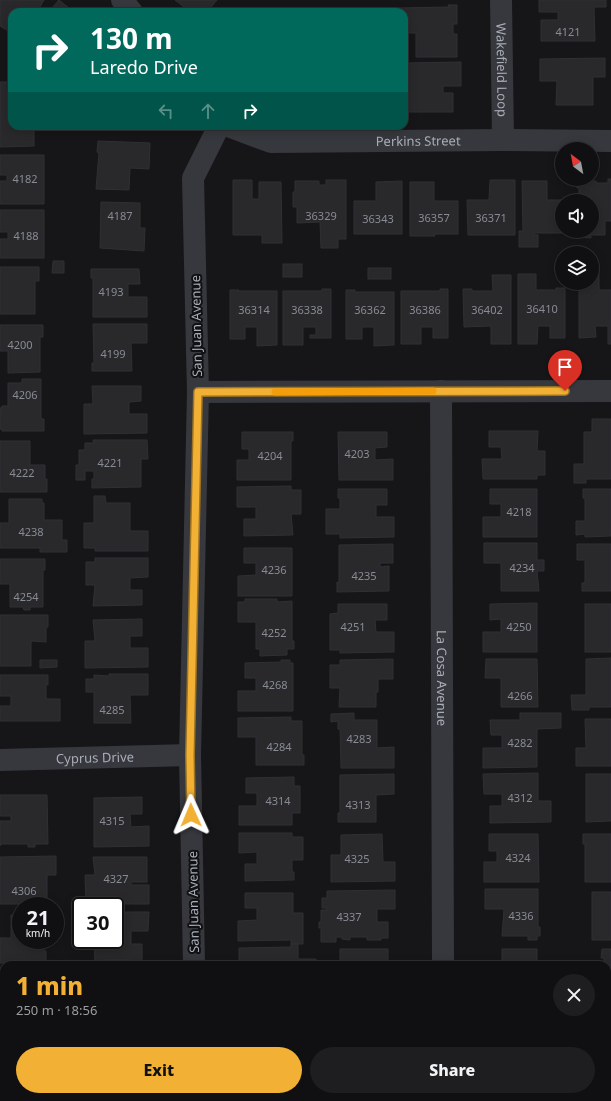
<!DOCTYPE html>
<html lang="en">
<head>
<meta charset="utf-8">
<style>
	body { margin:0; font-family:"Noto Sans",sans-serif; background:#1e1e20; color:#f1f3f6; height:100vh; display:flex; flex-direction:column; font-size:15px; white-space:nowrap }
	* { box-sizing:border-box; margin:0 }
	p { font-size:13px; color:#9c9d9f }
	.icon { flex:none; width:22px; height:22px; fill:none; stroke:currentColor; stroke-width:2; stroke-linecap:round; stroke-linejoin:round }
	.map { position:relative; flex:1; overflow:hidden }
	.side { position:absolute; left:0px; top:961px; width:611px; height:140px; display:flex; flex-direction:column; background:#101012; border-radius:12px 12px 0 0; box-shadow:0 2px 10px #0003,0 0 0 1px #303032 }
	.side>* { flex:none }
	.hud { position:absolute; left:8px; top:8px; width:400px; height:122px; border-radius:12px; box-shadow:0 2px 10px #0003,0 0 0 1px #303032; background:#00695c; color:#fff; overflow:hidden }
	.needle { width:26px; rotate:328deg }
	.tools { position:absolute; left:555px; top:142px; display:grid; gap:8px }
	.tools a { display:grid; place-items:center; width:44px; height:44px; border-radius:50%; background:#101012; box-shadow:0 2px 10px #0003,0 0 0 1px #303032; font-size:20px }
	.speed { position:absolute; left:12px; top:897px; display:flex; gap:8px; font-size:20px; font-weight:700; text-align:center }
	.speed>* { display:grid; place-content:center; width:52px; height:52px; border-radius:50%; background:#101012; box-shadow:0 2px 10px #0003,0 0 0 1px #303032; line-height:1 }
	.speed small { font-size:10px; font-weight:400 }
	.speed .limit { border:2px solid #111; border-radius:6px; background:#fff; color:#111 }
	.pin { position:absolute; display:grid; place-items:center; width:34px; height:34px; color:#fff; margin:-41px -17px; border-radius:50% 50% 50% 0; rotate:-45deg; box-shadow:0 0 4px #0007 }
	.pin .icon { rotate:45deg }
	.me { position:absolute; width:44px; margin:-22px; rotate:359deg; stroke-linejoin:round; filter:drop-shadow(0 0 3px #0008) }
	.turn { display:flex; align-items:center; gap:14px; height:84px; padding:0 16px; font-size:18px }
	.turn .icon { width:52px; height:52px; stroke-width:2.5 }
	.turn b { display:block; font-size:28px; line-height:34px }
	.lanes { display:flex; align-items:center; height:38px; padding:0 16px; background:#0003; justify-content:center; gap:20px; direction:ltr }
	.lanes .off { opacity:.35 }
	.round { display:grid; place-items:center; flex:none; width:42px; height:42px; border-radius:21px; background:#1e1e20 }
	.headline { display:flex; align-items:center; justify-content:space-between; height:68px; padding:0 16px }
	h1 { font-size:24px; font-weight:800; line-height:30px; color:#f2b134 }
	.primary-button { display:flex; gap:8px; margin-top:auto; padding:8px 16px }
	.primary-button a { flex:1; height:46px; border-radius:24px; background:#f2b134; color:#111; font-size:16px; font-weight:800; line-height:46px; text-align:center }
	.primary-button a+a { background:#1e1e20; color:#f1f3f6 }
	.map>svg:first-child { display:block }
</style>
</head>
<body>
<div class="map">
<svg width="611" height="1101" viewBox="0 0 611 1101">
	<rect width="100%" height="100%" fill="#161618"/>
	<g fill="#29292c" stroke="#303034">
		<path d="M0,0H44L37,12H12V33L0,26Z"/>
		<path d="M59,0L74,12H51L53,10L51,9Z"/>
		<path d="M175,0H217L207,12H190Z"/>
		<path d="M539,0H606V7H594L595,41H541V20H558V12H539Z"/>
		<path d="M448,5H457V24H453V34H457V57H416V33H404V12H399V8L449,7Z"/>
		<path d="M605,58V77H593V105H556L557,81H540V59Z"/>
		<path d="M461,62V86H443V93H453V112H406V91H404V66H406L407,63Z"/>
		<path d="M0,82H11L12,126H34V146L0,147Z"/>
		<path d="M98,141L150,143L149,169L130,168L129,190L96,189L99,153L97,152Z"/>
		<path d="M0,155H44V204H0V181H7V175H0Z"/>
		<path d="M608,179H611V221H605V235H591V238L579,237V231H592V201H579V188H577V181H596V183H608Z"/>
		<path d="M233,180H252V199H259V182H281L282,243H262V235H233Z"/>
		<path d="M326,180H346V239H338V248H321L320,222L297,223V207H293V192H295V181H319V185H326Z"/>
		<path d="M490,180H515V235H468L467,200H489Z"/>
		<path d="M402,181V234H354V201H376V182Z"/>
		<path d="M522,181H547V200H570V201H562V231H570V233H534V235H538V247H519V231H523Z"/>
		<path d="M410,182H434V201H458V234H434L435,236H410Z"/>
		<path d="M101,202L140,203V228H145L144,251L100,248Z"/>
		<path d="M0,210H44V258H0V239H8V232H0Z"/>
		<path d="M53,261H64V273H52Z"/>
		<rect x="283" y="264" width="19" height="13"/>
		<path d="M0,267H39V281H35V314H0Z"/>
		<rect x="368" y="268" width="23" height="11"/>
		<path d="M91,269H139L140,284H128V297H147V317H93V278H91Z"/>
		<path d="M592,269H599V290H611V344H608V326H595L596,337L579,338V283H592Z"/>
		<path d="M518,274H536V290H556V288H565V338H550V326H538L537,344H518Z"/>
		<path d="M492,275H511V344H491V326L464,327L463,289H472V291H493Z"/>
		<path d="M322,289H331V338H310V335H316V327H303V345H283V291H322Z"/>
		<path d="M440,289H448V338H433V327H421V344H401V291H440Z"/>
		<path d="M230,290H239L238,291H277V345L257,346V327H245V339H230Z"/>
		<path d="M346,290H355V292H394V345L374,346V327H362V339H346Z"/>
		<path d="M93,324H147V343H131L132,371H92V363H94Z"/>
		<path d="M0,325H43V337H40V372L8,373V351H0Z"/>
		<path d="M22,379H41V419H44V431H2V429H0V408H2V406H8V383H22Z"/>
		<path d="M92,386H141V401L129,402V414H147V433L84,434V404H93Z"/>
		<path d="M592,419H611V479H586V483H574V464H584V432H592Z"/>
		<path d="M489,431H538L537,451H545V475H537V479H483L482,459H502L501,447H489Z"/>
		<path d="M242,432H293V441H291V480H237V460H249V449H242Z"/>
		<path d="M338,432H387V447L375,448V460L393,459V480H339Z"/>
		<path d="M93,440H147L148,459H141V487L92,488V479H94V471H85V480H76V465H79V450H85V443H94Z"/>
		<path d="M0,441H30V465H45V479H47V492H0Z"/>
		<path d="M291,486V490H301V514H291L293,535L244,536V519H256V507H237V487Z"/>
		<path d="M338,489H387V505H376V517H394V537L340,538V534H326V509H340V498H338Z"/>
		<path d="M490,489H537V537H483V517H501V504H490Z"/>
		<path d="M583,489H611V536L585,537V534L576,535V521H585V498H583Z"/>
		<path d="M94,496H105L106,503H130V531H148V551H95V548H84V523H94Z"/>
		<path d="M9,499H42V503H44V520H62V540H67V552H40V548H0V523H9Z"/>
		<path d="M484,543H537V560H544V571H537L539,591H501V563H484Z"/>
		<path d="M393,544V563H380V567L389,566V591L337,592V582L339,583V545Z"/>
		<path d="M577,544H611V591H582V583H585V560H577Z"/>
		<path d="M244,548H292V596H238V576L256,575V563H244Z"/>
		<path d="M95,558H148V577L130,578V590H142V605L93,606L95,585H86V562H95Z"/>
		<path d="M0,559H45V570H43V607H30V610H24L23,607H10V584H0Z"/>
		<path d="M245,599H277V602L292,601V641H294V649H287V655L260,656V649H256V622H238V602H245Z"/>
		<path d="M537,603V652H483V632H501V619L490,620V604Z"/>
		<path d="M338,604H387V620H375L376,632H394V652L340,653V650H330V614L338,613Z"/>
		<rect x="585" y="604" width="26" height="48"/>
		<path d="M0,615H48V627H46V642L31,641V666H0Z"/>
		<path d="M142,619V636H130V648H148V667L85,668V641H95L93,620Z"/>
		<path d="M611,658V707H589V710H572L571,695H586V659Z"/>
		<path d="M393,659V679H378V692H376V707H339L340,688H330V665H340V660Z"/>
		<path d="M486,659H537L538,707H501V678H485Z"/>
		<path d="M40,660H57V667L40,668Z"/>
		<path d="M281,660H290V663H293V711H238V691H256V678H245V663L281,662Z"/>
		<path d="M109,674H148V695H130L131,723H94V692H86V679H94V675L109,676Z"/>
		<path d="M0,675H48V685L46,684V699H60V721H0V706H11V696H0Z"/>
		<path d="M354,713V720H377V748L394,747V768H341L340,729H338V721L331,722V714Z"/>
		<path d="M520,713H561V728L537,729V767L483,768V748H502V735H491L490,720H520Z"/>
		<path d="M291,717V721H302V755H304V765H256V737H238V718Z"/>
		<path d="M585,719H611V766H576V748H586Z"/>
		<path d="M538,773V801H551V822L490,823V806H502V794H484L483,774Z"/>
		<path d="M394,774V794L376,795V822H338V813H340V775Z"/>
		<path d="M586,774H611V821L586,822Z"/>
		<path d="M294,777V786H300V813H292V825H239V806H257V793H246V778Z"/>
		<path d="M0,795H47L48,844H35V847H28V844H1L0,846V821H11V816H0Z"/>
		<path d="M142,797V814H130L131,827L149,826V846L94,847V798Z"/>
		<path d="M239,833H292V837H303V860H292V872H294V880L245,881V864H257V852L239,853Z"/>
		<path d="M382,834L383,862H395V881L331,882V855H341V835Z"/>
		<path d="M489,834H538L539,882H484V862H497V851H489Z"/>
		<path d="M583,834H611V882H585V844H583Z"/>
		<path d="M56,856V875H47V904H0V857Z"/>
		<path d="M93,857H147V882H131V885H149V904H86L85,875H95Z"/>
		<path d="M485,889H538V927H540V936H537V940H528V936H502L504,909H485Z"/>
		<path d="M395,890V909H377V922H388V938H381V940H367V937H350V940L342,939V937H336V942H321V928H319V922H321V910H327V908H322V898H327V891Z"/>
		<rect x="592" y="892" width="19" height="48"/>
		<path d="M245,893H293V913H303V944H291V940L238,941V921L257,920V908H245Z"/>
		<path d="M115,912H149L148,931H131V944H142V962L129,963V960H102V963H95L94,940H115Z"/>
		<path d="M11,915H21V940H44V951H46V963H0V938H11Z"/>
		<path d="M291,944H298V959H316V965H239V948L291,947Z"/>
		<rect x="340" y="949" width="48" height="16"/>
		<path d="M502,949H537V965H499H502Z"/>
		<path d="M602,949H611V996H607V965H604V958H601Z"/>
		<rect x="0" y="973" width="4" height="25"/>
		<path d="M610,1004H611V1052H608V1043H610Z"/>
		<path d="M0,1050L4,1053V1087L0,1086Z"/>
		<path d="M0,1095L4,1096V1097L26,1101H0Z"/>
		<path d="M30,1097H44L50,1099V1101H28Z"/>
		<rect x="95" y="1097" width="37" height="4"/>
		<path d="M258,1097H293V1099H301V1101H258Z"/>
		<rect x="331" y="1097" width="64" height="4"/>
		<rect x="485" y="1097" width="60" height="4"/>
	</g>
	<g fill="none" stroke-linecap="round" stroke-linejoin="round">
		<g stroke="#37383d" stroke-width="22">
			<path d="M122,0L132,12"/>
			<path id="s1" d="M501,0L503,140"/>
			<path id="s2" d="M228,126L271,142L503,140L611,141"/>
			<path id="s3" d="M441,391L443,965"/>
			<path d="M198,392L611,391"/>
			<path id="s4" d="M0,760L190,755"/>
			<path d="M194,965L190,755L198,392L193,178L219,126"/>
			<path d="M195,1097L196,1101"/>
			<path d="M443,1097V1101"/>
		</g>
	</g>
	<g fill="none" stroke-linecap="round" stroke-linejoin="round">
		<g stroke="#9d7322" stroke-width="10">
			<path id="route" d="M191,815L190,755L198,392L565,391"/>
		</g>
		<use href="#route" stroke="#f2b134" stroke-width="7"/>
		<path stroke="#f59e0b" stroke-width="7" d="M275,392L433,391"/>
	</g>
	<g text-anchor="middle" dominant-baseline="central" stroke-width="4" stroke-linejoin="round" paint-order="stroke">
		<g font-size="11" fill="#888b94">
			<text x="568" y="31">4121</text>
			<text x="25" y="178">4182</text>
			<text x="120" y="215">4187</text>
			<text x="321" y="215">36329</text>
			<text x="434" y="217">36357</text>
			<text x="491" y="217">36371</text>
			<text x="378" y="218">36343</text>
			<text x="26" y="235">4188</text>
			<text x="111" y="291">4193</text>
			<text x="542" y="308">36410</text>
			<text x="254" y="309">36314</text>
			<text x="307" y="309">36338</text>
			<text x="370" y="309">36362</text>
			<text x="425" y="309">36386</text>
			<text x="487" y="309">36402</text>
			<text x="20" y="344">4200</text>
			<text x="113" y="353">4199</text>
			<text x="25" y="394">4206</text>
			<text x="357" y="453">4203</text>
			<text x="270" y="455">4204</text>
			<text x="110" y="462">4221</text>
			<text x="22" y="472">4222</text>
			<text x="519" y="511">4218</text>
			<text x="31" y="531">4238</text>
			<text x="522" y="567">4234</text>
			<text x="274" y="569">4236</text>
			<text x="364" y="575">4235</text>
			<text x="26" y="596">4254</text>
			<text x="353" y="626">4251</text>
			<text x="519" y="626">4250</text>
			<text x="274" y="632">4252</text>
			<text x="275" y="684">4268</text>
			<text x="520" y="695">4266</text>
			<text x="112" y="709">4285</text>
			<text x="359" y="738">4283</text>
			<text x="520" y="742">4282</text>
			<text x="279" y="746">4284</text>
			<text x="520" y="797">4312</text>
			<text x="278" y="800">4314</text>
			<text x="358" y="804">4313</text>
			<text x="112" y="820">4315</text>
			<text x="518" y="857">4324</text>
			<text x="357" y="858">4325</text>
			<text x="116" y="878">4327</text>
			<text x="24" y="890">4306</text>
			<text x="521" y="915">4336</text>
			<text x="349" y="916">4337</text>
		</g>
		<g font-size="13" fill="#a8adb8" stroke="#111113">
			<text stroke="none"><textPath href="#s1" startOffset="70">Wakefield Loop</textPath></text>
			<text stroke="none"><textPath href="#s2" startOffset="193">Perkins Street</textPath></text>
			<text transform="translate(196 326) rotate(-91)">San Juan Avenue</text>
			<text stroke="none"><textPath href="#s3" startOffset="287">La Cosa Avenue</textPath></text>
			<text stroke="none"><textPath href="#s4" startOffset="95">Cyprus Drive</textPath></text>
			<text transform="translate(193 902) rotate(-91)">San Juan Avenue</text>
		</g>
	</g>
</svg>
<div class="tools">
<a><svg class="needle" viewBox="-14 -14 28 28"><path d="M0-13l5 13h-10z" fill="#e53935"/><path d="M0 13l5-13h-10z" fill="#9c9d9f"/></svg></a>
<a><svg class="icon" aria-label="sound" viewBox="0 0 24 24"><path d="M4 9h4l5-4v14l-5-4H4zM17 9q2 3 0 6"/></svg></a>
<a><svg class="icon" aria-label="layers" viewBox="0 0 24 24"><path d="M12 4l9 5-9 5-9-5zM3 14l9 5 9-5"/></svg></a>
</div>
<div class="speed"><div>21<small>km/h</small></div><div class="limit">30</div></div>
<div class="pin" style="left:565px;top:391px;background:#d93025"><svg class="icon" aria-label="arrive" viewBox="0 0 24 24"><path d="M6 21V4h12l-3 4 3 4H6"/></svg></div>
<svg class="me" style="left:191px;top:815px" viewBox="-20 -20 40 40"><path d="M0-17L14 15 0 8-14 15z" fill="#f2b134" stroke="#fff" stroke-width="4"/></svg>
<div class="hud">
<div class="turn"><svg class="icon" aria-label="right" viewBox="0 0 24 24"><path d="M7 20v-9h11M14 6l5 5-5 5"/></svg><div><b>130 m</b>Laredo Drive</div></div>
<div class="lanes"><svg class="icon off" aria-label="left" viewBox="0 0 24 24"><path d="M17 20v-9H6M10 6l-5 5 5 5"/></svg><svg class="icon off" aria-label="ahead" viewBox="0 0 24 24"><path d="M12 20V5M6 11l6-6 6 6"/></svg><svg class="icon" aria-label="right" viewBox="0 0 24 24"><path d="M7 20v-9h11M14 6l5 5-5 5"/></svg></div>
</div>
<section class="side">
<div class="headline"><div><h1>1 min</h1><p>250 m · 18:56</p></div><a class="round"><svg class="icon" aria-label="close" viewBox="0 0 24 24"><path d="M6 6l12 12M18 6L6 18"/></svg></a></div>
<div class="primary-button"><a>Exit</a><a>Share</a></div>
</section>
</div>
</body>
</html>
